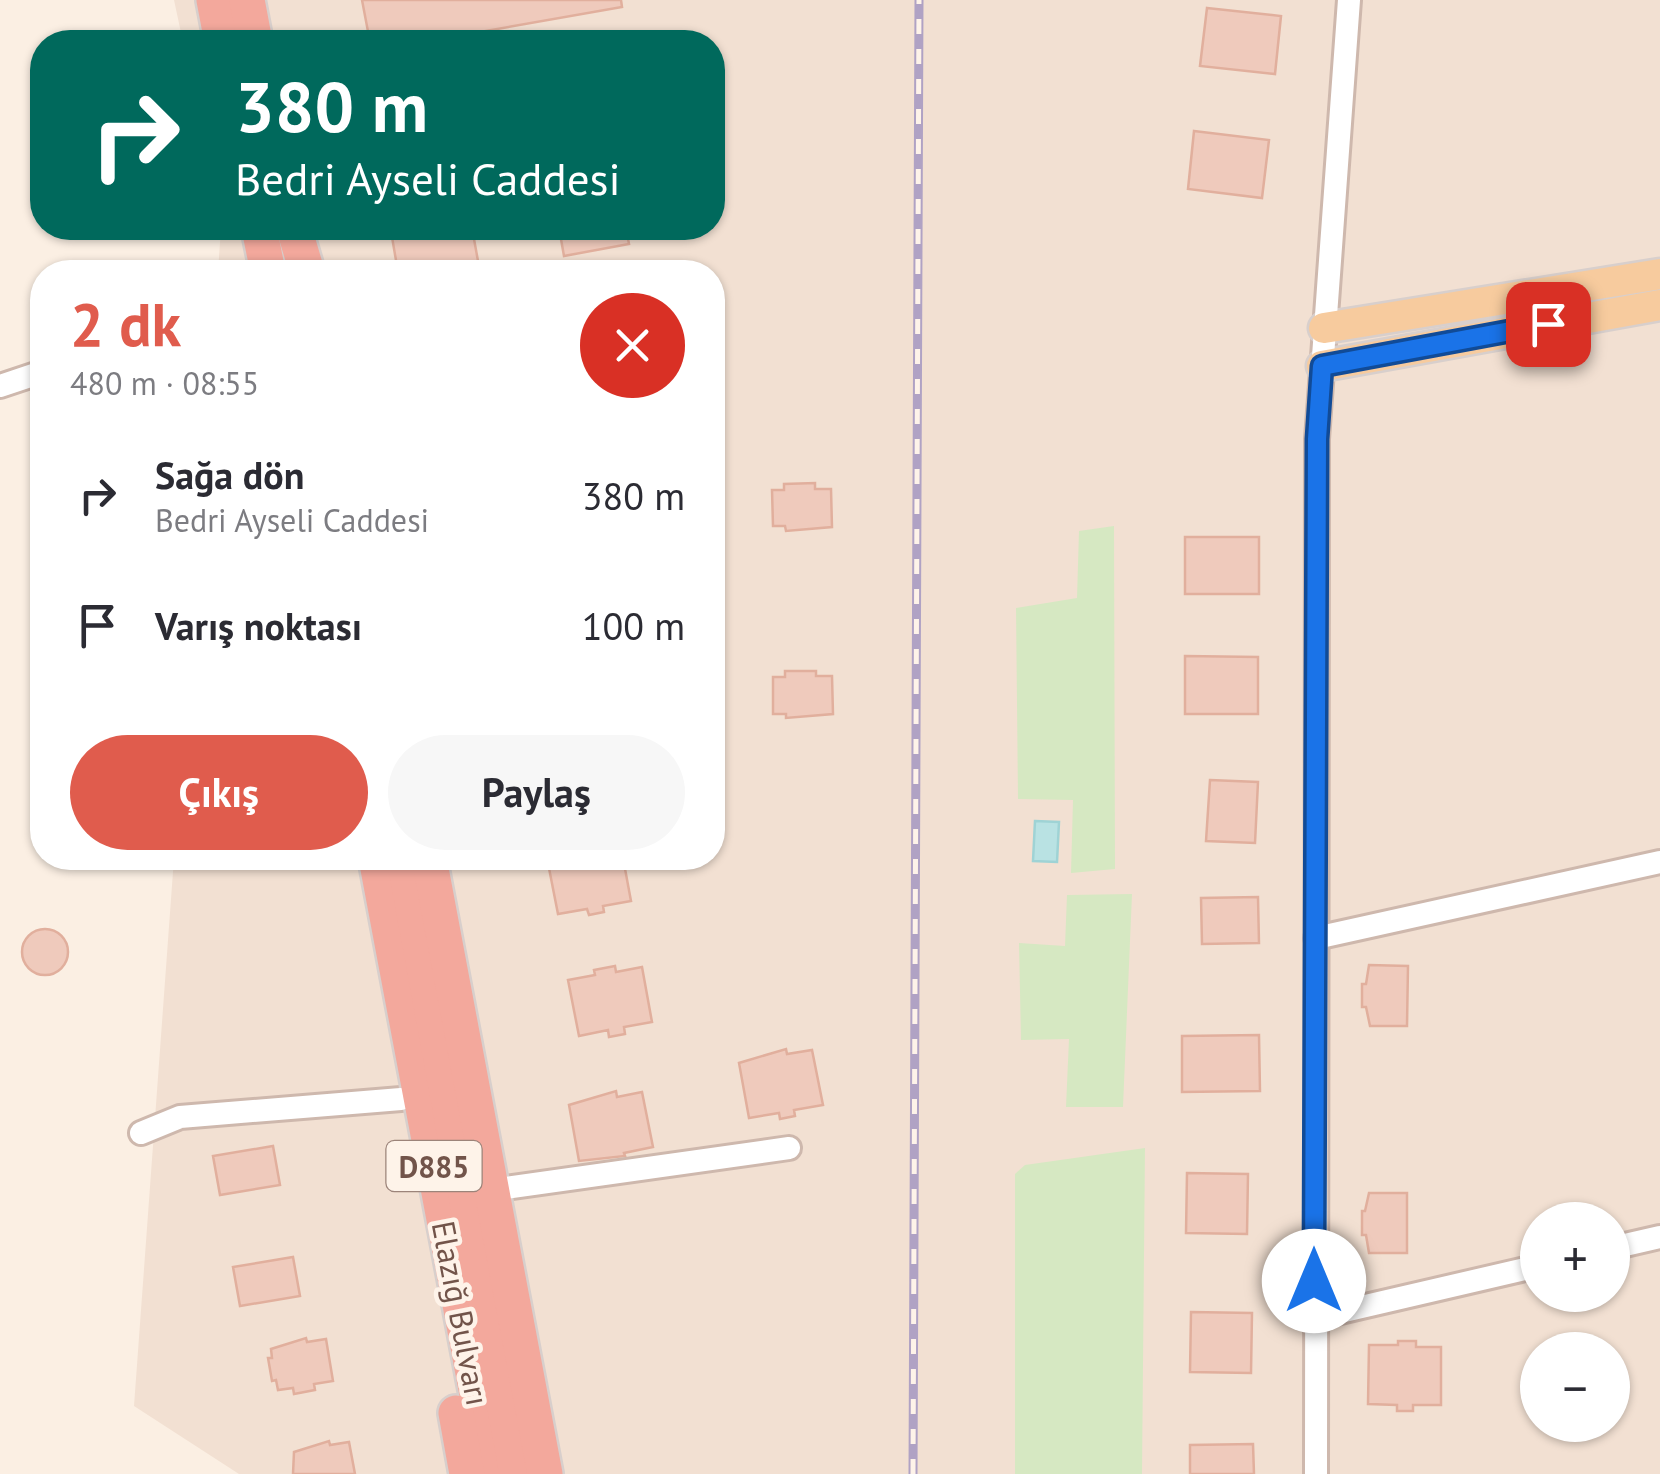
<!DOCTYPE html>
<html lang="tr">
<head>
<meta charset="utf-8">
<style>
	body { margin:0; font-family:"PT Sans",sans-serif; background:#f7f7f7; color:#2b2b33; height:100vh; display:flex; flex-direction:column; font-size:38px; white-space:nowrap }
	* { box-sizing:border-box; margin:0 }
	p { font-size:32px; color:#7c7c81 }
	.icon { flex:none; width:55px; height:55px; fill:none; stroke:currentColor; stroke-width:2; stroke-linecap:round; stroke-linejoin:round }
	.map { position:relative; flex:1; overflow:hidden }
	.panel { position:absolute; left:30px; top:260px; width:695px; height:610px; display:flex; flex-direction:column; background:#fff; border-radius:40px; box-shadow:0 2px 8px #0004 }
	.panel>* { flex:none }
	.hud { position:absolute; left:30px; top:30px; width:695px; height:210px; border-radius:40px; box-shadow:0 2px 8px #0004; background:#00695c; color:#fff; overflow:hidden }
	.fabs { position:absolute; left:1520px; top:1202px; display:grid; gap:20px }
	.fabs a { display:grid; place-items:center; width:110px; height:110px; border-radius:50%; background:#fff; box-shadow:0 2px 8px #0004; font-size:50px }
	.pin { position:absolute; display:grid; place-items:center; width:85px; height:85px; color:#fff; margin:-42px; border-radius:20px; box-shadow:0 5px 15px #0006 }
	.me { position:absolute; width:110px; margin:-55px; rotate:0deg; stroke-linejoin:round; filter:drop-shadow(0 0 8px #0008) }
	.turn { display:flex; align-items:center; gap:35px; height:210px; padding:0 40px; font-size:45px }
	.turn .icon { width:130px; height:130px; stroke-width:2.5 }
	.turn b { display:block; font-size:70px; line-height:85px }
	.round { display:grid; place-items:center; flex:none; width:105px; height:105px; border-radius:52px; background:#f7f7f7 }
	.headline { display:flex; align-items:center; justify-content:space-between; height:170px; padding:0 40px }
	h1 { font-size:60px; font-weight:700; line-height:75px; color:#e05c4d }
	.action { display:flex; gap:20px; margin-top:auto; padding:20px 40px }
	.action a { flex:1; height:115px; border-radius:60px; background:#e05c4d; color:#fff; font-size:40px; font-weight:700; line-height:115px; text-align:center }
	.action a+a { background:#f7f7f7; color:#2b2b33 }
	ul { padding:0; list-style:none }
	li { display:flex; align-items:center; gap:30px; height:130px; padding:0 40px }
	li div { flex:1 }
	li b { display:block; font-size:38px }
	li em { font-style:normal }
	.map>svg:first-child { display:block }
</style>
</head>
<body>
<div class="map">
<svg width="1660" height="1474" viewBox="0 0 1660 1474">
	<rect width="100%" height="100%" fill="#fbefe3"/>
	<path fill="#f2e0d2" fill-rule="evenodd" d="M174,0H1660V1474H239L134,1406L174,858H712V272H218L221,228H712V42H183ZM1538,1220H1612V1295H1538ZM1538,1350H1612V1425H1538Z"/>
	<g fill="#d6e8c2">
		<path d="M1114,526L1115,869L1071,873L1073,800L1018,799L1016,608L1077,598L1079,531Z"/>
		<path d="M1132,894L1123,1107H1066L1069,1039L1021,1040L1019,943L1065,946L1067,895Z"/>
		<path d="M1145,1148L1142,1474H1015V1174L1025,1165Z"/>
	</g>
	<path fill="#b9e2e3" stroke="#9fd3d5" stroke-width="2.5" d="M1035,821L1059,822L1057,862L1033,861Z"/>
	<g fill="#efcabc" stroke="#e1af9d" stroke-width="2.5">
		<path d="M362,0H621L622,7L423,42H370Z"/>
		<path d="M1207,8L1281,16L1275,74L1200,66Z"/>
		<path d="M1194,131L1269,140L1262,198L1188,189Z"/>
		<path d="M453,228H472L480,272H398L392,237Z"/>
		<path d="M559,228H626L629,244L564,256Z"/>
		<path d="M815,483V489H831L832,527L786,531L785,526H773L772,490H784V484Z"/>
		<rect x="1185" y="537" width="74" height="57"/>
		<path d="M1185,656L1258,657V714H1185Z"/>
		<path d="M785,671H816V676H832L833,714L786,718V714H773V677H785Z"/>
		<path d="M1210,780L1258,782L1255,843L1206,841Z"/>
		<path d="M547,858H623L631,901L603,906L604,912L589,915L587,909L558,914Z"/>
		<path d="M1258,897L1259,943L1202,944L1201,898Z"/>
		<circle cx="45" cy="952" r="23"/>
		<path d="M1369,965L1408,966L1407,1026H1370L1366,1007H1362V984H1366Z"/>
		<path d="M615,966L616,972L642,967L652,1022L624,1027L625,1034L609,1037L608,1030L579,1036L568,980L595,975L594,970Z"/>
		<path d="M1259,1035L1260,1091L1182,1092V1036Z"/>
		<path d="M786,1049L787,1054L812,1050L823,1105L794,1110L795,1116L780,1119L779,1113L749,1118L739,1063Z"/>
		<path d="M616,1091L617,1097L642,1092L653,1147L624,1153L625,1156L579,1161L569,1105Z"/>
		<path d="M273,1146L280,1185L220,1195L213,1156Z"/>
		<path d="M1187,1173L1248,1174L1247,1234L1186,1233Z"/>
		<path d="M1369,1193H1407V1253H1369L1366,1235H1362V1211H1365Z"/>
		<path d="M293,1257L300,1296L240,1306L233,1267Z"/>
		<path d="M1191,1312L1252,1313L1251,1373L1190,1372Z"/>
		<path d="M306,1338L307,1342L326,1339L333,1381L314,1384L315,1390L294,1394L293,1388L278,1390L276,1380L272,1381L268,1358H272L271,1349Z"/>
		<path d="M1398,1341H1416V1347H1441V1405H1413V1411H1397V1405L1368,1404L1369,1345H1398Z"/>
		<path d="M329,1441L330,1445L349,1442L355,1474H293L294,1452Z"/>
		<path d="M1253,1444L1254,1474H1190V1445Z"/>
	</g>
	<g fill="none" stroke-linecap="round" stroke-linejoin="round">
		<g stroke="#ceb8ad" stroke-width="28">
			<g id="minor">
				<path d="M0,386L42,372"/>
				<path d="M1316,938L1660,862"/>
				<path d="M141,1133L180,1117L401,1099"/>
				<path d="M491,1190L789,1148"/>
				<path d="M1612,1248L1660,1237"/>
				<path d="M1314,1318L1538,1266"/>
				<path d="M1316,1474L1317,439L1349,0"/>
			</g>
		</g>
		<g stroke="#d8cfcc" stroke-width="35">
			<g id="major">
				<path d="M1324,328L1660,274"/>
				<path d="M1322,366L1660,305"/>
			</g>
		</g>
		<g stroke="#d8cfcc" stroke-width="40">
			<g id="highway">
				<path d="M214,0L222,42"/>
				<path d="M247,0L255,42"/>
				<path d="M259,228L268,272"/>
				<path d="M294,228L307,272"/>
				<path d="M376,858L492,1474"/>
				<path d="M404,858L517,1474"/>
				<path d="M429,858L545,1474"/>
				<path d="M456,1413L467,1474"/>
			</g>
		</g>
		<use href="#minor" stroke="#fff" stroke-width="22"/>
		<use href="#major" stroke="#f7cb9e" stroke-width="30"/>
		<use href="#highway" stroke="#f3a89c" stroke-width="35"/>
		<g stroke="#b0a2c4" stroke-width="9">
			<path id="rail" d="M913,1474L919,0"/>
		</g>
		<use href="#rail" stroke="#fef3e9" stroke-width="5" stroke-dasharray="15" stroke-linecap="butt"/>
	</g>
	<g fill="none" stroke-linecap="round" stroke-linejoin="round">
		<g stroke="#114b97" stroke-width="25">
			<path id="route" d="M1314,1281L1317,439L1322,366L1548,324"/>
		</g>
		<use href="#route" stroke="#1a73e8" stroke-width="18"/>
	</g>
	<g text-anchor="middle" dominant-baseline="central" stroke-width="9" stroke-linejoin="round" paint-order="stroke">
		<rect fill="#fef3e9" stroke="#9c847a" stroke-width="2.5" x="386.5" y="1141" width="95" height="50" rx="8"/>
		<g font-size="30" font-weight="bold" fill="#72544a">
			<text x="434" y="1166">D885</text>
		</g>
		<g font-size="32" fill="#72544a" stroke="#fef3e9">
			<text transform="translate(461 1313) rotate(79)">Elazığ Bulvarı</text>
		</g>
	</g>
</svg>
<div class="fabs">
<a>+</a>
<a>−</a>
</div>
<div class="pin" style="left:1548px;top:324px;background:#d93025"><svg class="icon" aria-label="arrive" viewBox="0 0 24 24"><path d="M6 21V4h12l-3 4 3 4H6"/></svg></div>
<svg class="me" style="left:1314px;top:1281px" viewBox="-20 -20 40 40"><circle r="19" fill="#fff"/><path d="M0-13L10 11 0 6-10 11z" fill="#1a73e8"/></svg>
<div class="hud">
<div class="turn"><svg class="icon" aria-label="right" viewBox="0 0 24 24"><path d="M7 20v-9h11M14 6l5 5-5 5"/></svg><div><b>380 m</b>Bedri Ayseli Caddesi</div></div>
</div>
<section class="panel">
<div class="headline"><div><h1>2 dk</h1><p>480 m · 08:55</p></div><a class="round" style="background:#d93025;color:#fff"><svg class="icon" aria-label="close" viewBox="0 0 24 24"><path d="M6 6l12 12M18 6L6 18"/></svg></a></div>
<ul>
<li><svg class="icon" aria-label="right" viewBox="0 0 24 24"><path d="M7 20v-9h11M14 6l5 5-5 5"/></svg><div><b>Sağa dön</b><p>Bedri Ayseli Caddesi</p></div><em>380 m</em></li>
<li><svg class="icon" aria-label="arrive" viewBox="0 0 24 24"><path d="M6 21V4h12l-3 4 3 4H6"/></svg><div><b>Varış noktası</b></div><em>100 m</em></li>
</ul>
<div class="action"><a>Çıkış</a><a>Paylaş</a></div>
</section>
</div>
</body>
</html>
